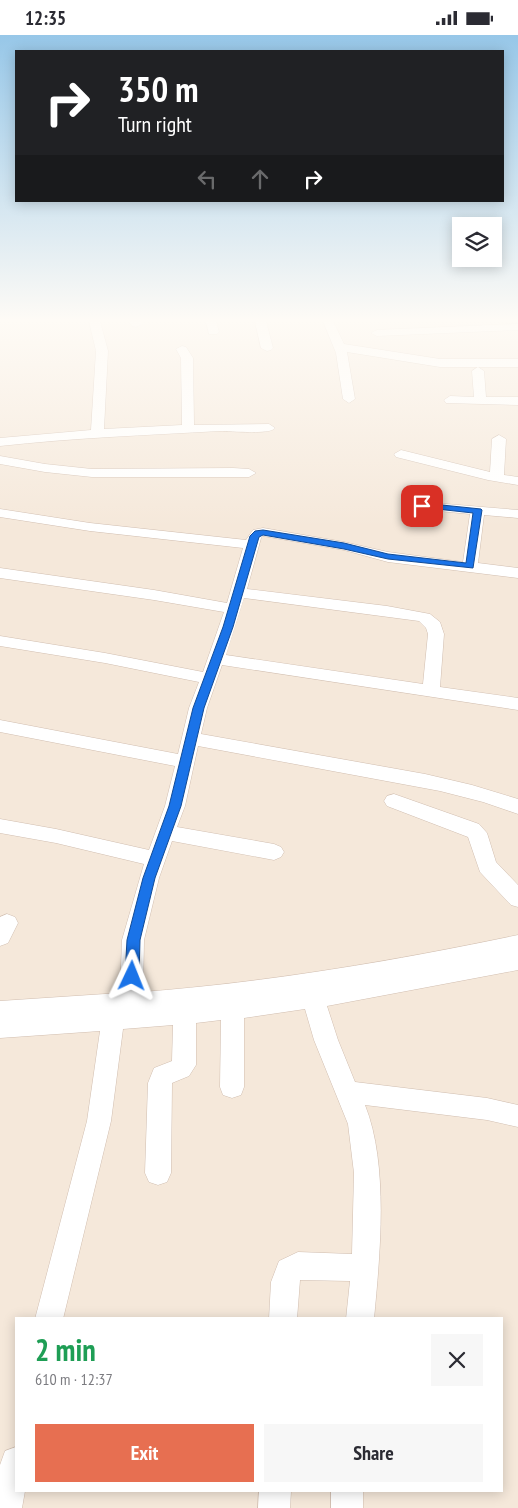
<!DOCTYPE html>
<html lang="en">
<head>
<meta charset="utf-8">
<style>
	body { margin:0; font-family:"PT Sans Narrow",sans-serif; background:#f7f7f7; color:#2b2b33; height:100vh; display:flex; flex-direction:column; font-size:19px; white-space:nowrap }
	* { box-sizing:border-box; margin:0 }
	p { font-size:16px; color:#7c7c81 }
	.icon { flex:none; width:28px; height:28px; fill:none; stroke:currentColor; stroke-width:2; stroke-linecap:round; stroke-linejoin:round }
	.map { position:relative; flex:1; overflow:hidden }
	.side { position:absolute; left:15px; top:1282px; width:488px; height:175px; display:flex; flex-direction:column; background:#fff; border-radius:0px; box-shadow:0 2px 12px #0003 }
	.side>* { flex:none }
	.top-card { position:absolute; left:15px; top:15px; width:489px; height:152px; border-radius:0px; box-shadow:0 2px 12px #0003; background:#202124; color:#fff; overflow:hidden }
	.tools { position:absolute; left:452px; top:182px; display:grid; gap:10px }
	.tools a { display:grid; place-items:center; width:50px; height:50px; border-radius:0px; background:#fff; box-shadow:0 2px 12px #0003; font-size:25px }
	.pin { position:absolute; display:grid; place-items:center; width:42px; height:42px; color:#fff; margin:-21px; border-radius:10px; box-shadow:0 2px 8px #0006 }
	.me { position:absolute; width:55px; margin:-28px; rotate:2deg; stroke-linejoin:round; filter:drop-shadow(0 0 4px #0008) }
	.turn { display:flex; align-items:center; gap:18px; height:105px; padding:0 20px; font-size:22px }
	.turn .icon { width:65px; height:65px; stroke-width:2.5 }
	.turn b { display:block; font-size:35px; line-height:42px }
	.lanes { display:flex; align-items:center; height:48px; padding:0 20px; background:#0003; justify-content:center; gap:25px; direction:ltr }
	.lanes .off { opacity:.35 }
	.round { display:grid; place-items:center; flex:none; width:52px; height:52px; border-radius:0px; background:#f7f7f7 }
	.summary { display:flex; align-items:center; justify-content:space-between; height:85px; padding:0 20px }
	h1 { font-size:30px; font-weight:600; line-height:38px; color:#1e9e55 }
	.button { display:flex; gap:10px; margin-top:auto; padding:10px 20px }
	.button a { flex:1; height:58px; border-radius:0px; background:#e76f51; color:#fff; font-size:20px; font-weight:600; line-height:58px; text-align:center }
	.button a+a { background:#f7f7f7; color:#2b2b33 }
	.status { display:flex; justify-content:space-between; align-items:center; height:35px; padding:0 25px; background:#fff; direction:ltr }
	.status svg { height:14px; fill:currentColor }
	.map>svg:first-child { display:block }
</style>
</head>
<body>
<div class="status"><b>12:35</b><svg viewBox="0 0 49 12"><path d="M0 12V9h3v3zM5 12V6h3v6zM10 12V3h3v9zM15 12V0h3v12zM26 1h20v11H26zM47 4h2v5h-2z"/></svg></div>
<div class="map">
<svg width="518" height="1473" viewBox="0 0 518 1473">
	<rect width="100%" height="100%" fill="#fdf6ec"/>
	<path fill="#f5e8da" fill-rule="evenodd" d="M0,286H518V1473H0ZM16,1284H501V1456H16Z"/>
	<g fill="none" stroke-linecap="round" stroke-linejoin="round">
		<g stroke="#d1beb0" stroke-width="1">
			<g id="minor">
				<path d="M89,286H100L108,316L104,394L182,390L181,323L176,314L182,311L186,312L193,323L194,390L269,389L275,393C270,400 231,396 220,396C147,400 73,403 0,411V403L91,395L96,316Z"/>
				<path d="M129,286H140L142,289L136,292L132,291Z"/>
				<path d="M206,286H216L219,297L217,299H209Z"/>
				<path d="M255,286H266L273,313L271,315L267,316L261,313Z"/>
				<path d="M323,286H333L344,309L440,324H518V332H440L347,317L355,364L349,368L343,364L336,318Z"/>
				<path d="M518,289V295L377,301L371,298L377,295Z"/>
				<path d="M478,332L484,336L486,362H518V370L446,368L444,365L450,361L474,362L472,336Z"/>
				<path d="M499,400L506,404L504,440L518,442V450L488,445L396,422L394,419L401,415L490,437L492,404Z"/>
				<path d="M0,421L45,429L92,434L233,433L249,434L256,438L249,442H92L45,437L0,429Z"/>
				<path d="M422,467L518,475V483L484,480L478,528L518,533V543L388,527L344,515L263,501L261,503L247,554L387,571L430,579L440,587L444,599L440,652L518,663V675L222,630L207,673L201,699L425,739L472,750L518,764V779L483,767L440,756L198,711L185,771L177,792L274,809L281,812L284,817L281,822L274,825L172,806L159,843L144,905L143,957C269,947 394,926 518,900V935L327,971L338,1005L355,1047L487,1063L518,1070V1092L487,1085L365,1070C389,1130 380,1220 374,1284H346L350,1246L300,1245L297,1284H269L271,1247L279,1226L298,1217L352,1219L354,1138L348,1089L314,1005L305,974L244,983V1052L241,1060L232,1063L223,1060L220,1052L221,985L196,988V1030L189,1041L172,1048L171,1138L167,1147L158,1150L149,1147L145,1138L148,1048L154,1033L172,1026L173,990L123,994L111,1086L63,1284H35L87,1086L100,996L0,1003V966L120,958L122,905L144,829L56,808L0,798V784L56,794L149,815L165,771L175,731L0,697V685L178,719L189,673L199,647L105,628L0,611V601L105,618L203,637L224,577L154,565L0,543V533L154,555L227,568L243,513L90,496L0,482V474L90,488L246,505L253,495L263,493L344,507L388,517L463,527L470,479L417,474L415,471L417,468ZM244,563L419,586L426,593L428,599L423,649L226,620Z"/>
				<path d="M394,759L479,789L487,798L496,827L518,850V872L511,870L480,837L468,802L387,771L384,766L387,761Z"/>
				<path d="M7,879L15,882L18,888L8,908L0,911V882Z"/>
				<path d="M16,1412V1456H25L22,1473H0V1430L5,1416Z"/>
				<path d="M259,1456H291L290,1473H258Z"/>
				<rect x="331" y="1456" width="32" height="17"/>
			</g>
		</g>
		<use href="#minor" fill="#fff" fill-rule="evenodd"/>
	</g>
	<linearGradient id="sky" x2="0" y2="1"><stop stop-color="#97c7e8"/><stop offset="0.58" stop-color="#fefbf6"/><stop offset="1" stop-color="#fefbf6" stop-opacity="0"/></linearGradient>
	<rect width="518" height="492" fill="url(#sky)"/>
	<path fill="#1a73e8" stroke="#114b97" d="M422,468L481,474L482,475L473,533L388,524L344,514L263,500L259,502L233,592L204,673L181,771L155,843L140,905L139,941L137,945L132,947L127,945L125,941L127,905L143,843L169,771L193,673L223,592L250,501L255,496L263,495L344,508L388,519L466,528L473,478L419,472L418,471Z"/>
</svg>
<div class="tools">
<a><svg class="icon" aria-label="layers" viewBox="0 0 24 24"><path d="M12 4l9 5-9 5-9-5zM3 14l9 5 9-5"/></svg></a>
</div>
<div class="pin" style="left:422px;top:471px;background:#d93025"><svg class="icon" aria-label="arrive" viewBox="0 0 24 24"><path d="M6 21V4h12l-3 4 3 4H6"/></svg></div>
<svg class="me" style="left:132px;top:941px" viewBox="-20 -20 40 40"><path d="M0-17L14 15 0 8-14 15z" fill="#1a73e8" stroke="#fff" stroke-width="4"/></svg>
<div class="top-card">
<div class="turn"><svg class="icon" aria-label="right" viewBox="0 0 24 24"><path d="M7 20v-9h11M14 6l5 5-5 5"/></svg><div><b>350 m</b>Turn right</div></div>
<div class="lanes"><svg class="icon off" aria-label="left" viewBox="0 0 24 24"><path d="M17 20v-9H6M10 6l-5 5 5 5"/></svg><svg class="icon off" aria-label="ahead" viewBox="0 0 24 24"><path d="M12 20V5M6 11l6-6 6 6"/></svg><svg class="icon" aria-label="right" viewBox="0 0 24 24"><path d="M7 20v-9h11M14 6l5 5-5 5"/></svg></div>
</div>
<section class="side">
<div class="summary"><div><h1>2 min</h1><p>610 m · 12:37</p></div><a class="round"><svg class="icon" aria-label="close" viewBox="0 0 24 24"><path d="M6 6l12 12M18 6L6 18"/></svg></a></div>
<div class="button"><a>Exit</a><a>Share</a></div>
</section>
</div>
</body>
</html>
